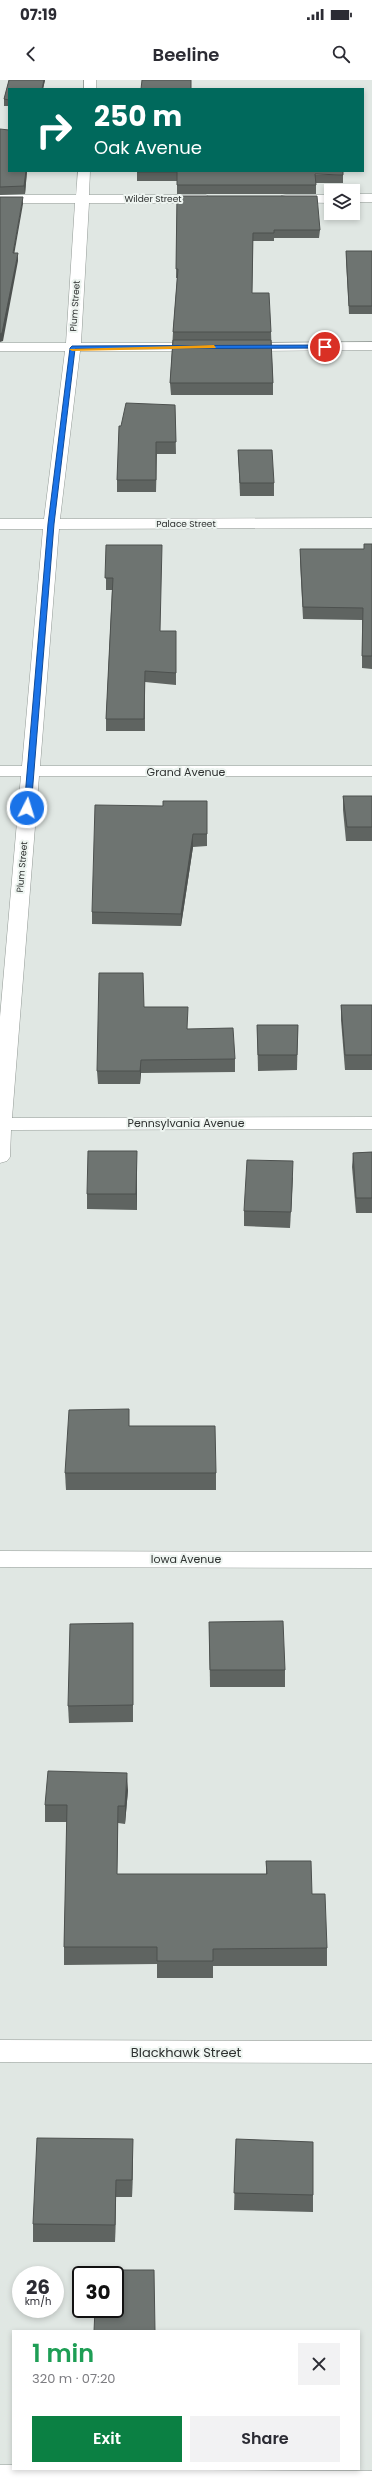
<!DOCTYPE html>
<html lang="en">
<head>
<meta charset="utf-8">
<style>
	body { margin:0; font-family:Poppins,sans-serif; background:#f2f2f3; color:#2b2b33; height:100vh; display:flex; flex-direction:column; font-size:15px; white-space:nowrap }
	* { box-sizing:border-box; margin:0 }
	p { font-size:13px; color:#7c7c81 }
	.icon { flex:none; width:22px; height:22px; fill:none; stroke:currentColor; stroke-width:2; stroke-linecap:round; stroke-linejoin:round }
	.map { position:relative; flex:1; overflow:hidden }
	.side { position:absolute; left:12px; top:2250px; width:348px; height:140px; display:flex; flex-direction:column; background:#fff; border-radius:0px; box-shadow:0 2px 6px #0003 }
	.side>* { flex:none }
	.banner { position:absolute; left:8px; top:8px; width:356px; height:84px; border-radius:0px; box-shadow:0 2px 6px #0003; background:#00695c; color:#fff; overflow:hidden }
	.tools { position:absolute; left:324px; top:104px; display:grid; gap:8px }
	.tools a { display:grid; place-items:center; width:36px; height:36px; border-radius:0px; background:#fff; box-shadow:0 2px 6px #0003; font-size:20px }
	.speed { position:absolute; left:12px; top:2186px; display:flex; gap:8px; font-size:20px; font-weight:700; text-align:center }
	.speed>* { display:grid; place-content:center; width:52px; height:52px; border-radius:50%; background:#fff; box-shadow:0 2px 6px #0003; line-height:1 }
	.speed small { font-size:10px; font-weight:400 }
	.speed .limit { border:2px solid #111; border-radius:6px; background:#fff; color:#111 }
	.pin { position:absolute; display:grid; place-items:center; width:34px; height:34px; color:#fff; margin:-17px; border:2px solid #fff; border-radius:50%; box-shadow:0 1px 4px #0007 }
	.me { position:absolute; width:44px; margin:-22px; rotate:5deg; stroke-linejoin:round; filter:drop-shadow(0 0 3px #0008) }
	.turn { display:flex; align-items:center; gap:14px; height:84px; padding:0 20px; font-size:18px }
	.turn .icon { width:52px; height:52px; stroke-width:2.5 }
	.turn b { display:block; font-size:28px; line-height:34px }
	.round { display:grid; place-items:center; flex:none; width:42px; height:42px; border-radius:0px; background:#f2f2f3 }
	.summary { display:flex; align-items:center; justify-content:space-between; height:68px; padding:0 20px }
	h1 { font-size:24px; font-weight:600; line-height:30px; color:#1e9e55 }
	.action { display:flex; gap:8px; margin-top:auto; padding:8px 20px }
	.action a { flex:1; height:46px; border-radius:0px; background:#0b8043; color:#fff; font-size:16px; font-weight:600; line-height:46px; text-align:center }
	.action a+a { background:#f2f2f3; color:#2b2b33 }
	.status { display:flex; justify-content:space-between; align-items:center; height:28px; padding:0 20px; background:#fff; direction:ltr }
	.status svg { height:11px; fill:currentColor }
	header { display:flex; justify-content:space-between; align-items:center; height:52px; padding:0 20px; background:#fff; font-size:18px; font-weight:600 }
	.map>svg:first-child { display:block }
</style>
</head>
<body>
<div class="status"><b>07:19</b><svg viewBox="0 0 49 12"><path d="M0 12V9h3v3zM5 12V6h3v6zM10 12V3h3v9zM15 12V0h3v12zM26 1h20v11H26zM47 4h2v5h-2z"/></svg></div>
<header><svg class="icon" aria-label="back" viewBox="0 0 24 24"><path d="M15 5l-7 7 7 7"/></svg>Beeline<svg class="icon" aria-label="search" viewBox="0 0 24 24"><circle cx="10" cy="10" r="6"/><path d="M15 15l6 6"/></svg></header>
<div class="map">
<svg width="372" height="2402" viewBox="0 0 372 2402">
	<rect width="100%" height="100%" fill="#e0e7e3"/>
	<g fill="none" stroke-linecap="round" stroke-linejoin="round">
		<g stroke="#939a96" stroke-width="1">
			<path id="service" d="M0,2385H13V2389L372,2391V2402H0Z"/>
		</g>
		<g stroke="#939a96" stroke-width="1">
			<g id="minor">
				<rect x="84" y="0" width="12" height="9"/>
				<path d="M78,91H90L89,115H206L213,119L206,123H89L81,263H203L210,267L203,271H80L60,439L372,438V448L59,449L40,686H372V696H39L12,1038L372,1037V1049L11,1050L10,1077L7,1081L0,1083V937L21,696H0V686H22L43,449H0V439H44L65,271H0V263H66L75,123H0V115H76Z"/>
				<rect x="353" y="114" width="19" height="8"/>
				<path d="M286,115H331V123L281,122L279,119L281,116Z"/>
				<path d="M372,262V270L241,271L234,267L241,263Z"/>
				<path d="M0,1471L372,1472V1488L0,1487Z"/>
				<path d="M0,1960L372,1961V1983L0,1982Z"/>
			</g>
		</g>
		<use href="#service" fill="#fff" fill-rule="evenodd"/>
		<use href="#minor" fill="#fff" fill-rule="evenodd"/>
	</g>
	<g fill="#5f6461">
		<path d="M9,0H45L43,9H9V26H4V19Z"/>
		<path d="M0,49L9,91H27L25,114L0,115Z"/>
		<path d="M137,91L343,95V103H316V114H177V101H137Z"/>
		<path d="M177,116L320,150L319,158H274V161H253L252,213L271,252L273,303V315H171L170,303L173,252L177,198H176Z"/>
		<path d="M346,171H372V234H349L346,179Z"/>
		<path d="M175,325L176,374H157L156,412H117V400L121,346Z"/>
		<path d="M238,370L274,403V416H240Z"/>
		<path d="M364,464H372V589L362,588V540L303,539L300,481V469H364Z"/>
		<path d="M106,465L160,551H176V605L145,602V651H106V639L112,510H106Z"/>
		<path d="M343,716H372V761H346L343,730Z"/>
		<path d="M207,721V766L193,767L181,846L92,844V832L163,726Z"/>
		<path d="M341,925H372V990H345L341,940Z"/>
		<path d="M144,927L188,949L235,979V992L141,993L140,1004H98L97,991Z"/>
		<path d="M257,945H298L297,990L258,991Z"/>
		<path d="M372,1072V1133H356L352,1087L353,1073Z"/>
		<path d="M137,1087V1130L87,1129V1114Z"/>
		<path d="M293,1097L290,1148L244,1146V1131Z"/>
		<path d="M129,1346L216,1393V1410H66L65,1393Z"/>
		<path d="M209,1542L285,1590V1607H210Z"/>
		<path d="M133,1543V1642L69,1643L68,1626Z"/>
		<path d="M128,1710L125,1744L118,1743L117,1794H266V1781L312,1814L327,1868V1886H213V1898H157V1884L64,1885V1867L67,1742H45V1725Z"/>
		<path d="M236,2059L313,2115V2132L234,2130Z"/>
		<path d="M133,2077L132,2117H116L115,2162H33V2144Z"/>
	</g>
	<g fill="#4d514f">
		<path d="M44,0H45L43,9H42Z"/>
		<path d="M26,91H27L25,114L24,106Z"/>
		<path d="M23,117V124L13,181V173Z"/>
		<path d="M18,173V181L3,261L0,262V254Z"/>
		<path d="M193,754V767L181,846V834Z"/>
		<path d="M141,980V993L140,1004V991Z"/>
		<path d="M137,1071V1130L136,1114Z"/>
		<path d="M127,1693L128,1710L125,1744V1726Z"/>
		<path d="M133,2059V2077L132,2117V2100Z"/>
		<path d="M116,2100V2117L115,2162V2145Z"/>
	</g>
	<g fill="#6e7471" stroke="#4d514f">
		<path d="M9,0H44L42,9H9V20L4,19Z"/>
		<path d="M142,0H191V9H141Z"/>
		<path d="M0,49L9,50V91H26L24,106L0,107Z"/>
		<path d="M137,91H343V95L315,94L316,105H177V92H137Z"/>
		<path d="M177,116H317L320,150H274V153H253L252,213H269L271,252H173L178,189H176Z"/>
		<path d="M0,117H23L13,173H18L2,253L0,254Z"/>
		<path d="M346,171H372V226H349Z"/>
		<path d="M173,260H271L273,303H170Z"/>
		<path d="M126,323L175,325L176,362H156V400H117L119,346H121Z"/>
		<path d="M238,370H272L274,403H240Z"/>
		<path d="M364,464H372V576H362L363,528L303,527L300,469H364Z"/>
		<path d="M106,465H162L160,551H176V593L145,591L144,639H106L113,498H105Z"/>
		<path d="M343,716H372V747H347Z"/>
		<path d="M163,721H207V754H193L181,834L92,832L95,725L163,726Z"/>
		<path d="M99,893H143L144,927H188L187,949L233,948L235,979L141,980L140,991H97Z"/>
		<path d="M341,925H372V975H345Z"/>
		<path d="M257,945H298L297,975H258Z"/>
		<path d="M88,1071H137L136,1114H87Z"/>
		<path d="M372,1072V1118H356L353,1073Z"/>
		<path d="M247,1080L293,1081L291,1132L244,1131Z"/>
		<path d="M129,1329V1346H215L216,1393H65L69,1330Z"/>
		<path d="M283,1541L285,1590H210L209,1542Z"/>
		<path d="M133,1543V1625L68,1626L70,1544Z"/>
		<path d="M48,1691L127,1693L125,1726H118L117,1794H267L266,1781H311L312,1814H325L327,1868L213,1869V1881H157V1867H64L67,1725H45Z"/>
		<path d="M37,2058L133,2059L132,2100H116L115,2145L33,2144Z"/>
		<path d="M236,2059L313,2062V2115L234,2113Z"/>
		<path d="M95,2190H154L155,2251H94L95,2229H115V2195H95Z"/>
	</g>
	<path fill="#1a73e8" stroke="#114b97" d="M325,265L327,268L75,269L54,444L31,728L24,729L48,444L70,268L72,266Z"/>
	<path fill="#f59e0b" d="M214,265L216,268L72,271L69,269Z"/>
	<g text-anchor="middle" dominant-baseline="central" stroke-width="4" stroke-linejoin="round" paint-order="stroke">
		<g font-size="9" fill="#2e3130" stroke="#edf4f0">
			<text x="153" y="119">Wilder Street</text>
			<text transform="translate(75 226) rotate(-86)">Plum Street</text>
			<text x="186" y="444">Palace Street</text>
			<text transform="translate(22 787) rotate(-85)">Plum Street</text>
		</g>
		<g font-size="11" fill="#2e3130" stroke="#edf4f0">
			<text x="186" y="692">Grand Avenue</text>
			<text x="186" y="1043">Pennsylvania Avenue</text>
			<text x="186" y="1479">Iowa Avenue</text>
		</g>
		<g font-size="13" fill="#2e3130" stroke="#edf4f0">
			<text x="186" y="1972">Blackhawk Street</text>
		</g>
	</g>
</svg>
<div class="tools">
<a><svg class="icon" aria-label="layers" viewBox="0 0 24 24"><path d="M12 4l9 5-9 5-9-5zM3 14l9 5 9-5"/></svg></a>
</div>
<div class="speed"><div>26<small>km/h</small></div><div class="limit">30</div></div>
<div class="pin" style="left:325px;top:267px;background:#d93025"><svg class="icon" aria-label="arrive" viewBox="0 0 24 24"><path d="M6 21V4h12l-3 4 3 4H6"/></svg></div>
<svg class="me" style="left:27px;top:728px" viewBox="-20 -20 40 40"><circle r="17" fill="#1a73e8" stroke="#fff" stroke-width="3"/><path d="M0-11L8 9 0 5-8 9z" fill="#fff"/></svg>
<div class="banner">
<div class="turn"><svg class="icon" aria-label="right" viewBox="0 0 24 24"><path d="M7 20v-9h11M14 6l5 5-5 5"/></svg><div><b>250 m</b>Oak Avenue</div></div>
</div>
<section class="side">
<div class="summary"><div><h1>1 min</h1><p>320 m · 07:20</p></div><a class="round"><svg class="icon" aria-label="close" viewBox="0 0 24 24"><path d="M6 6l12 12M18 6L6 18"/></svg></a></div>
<div class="action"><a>Exit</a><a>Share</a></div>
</section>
</div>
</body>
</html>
